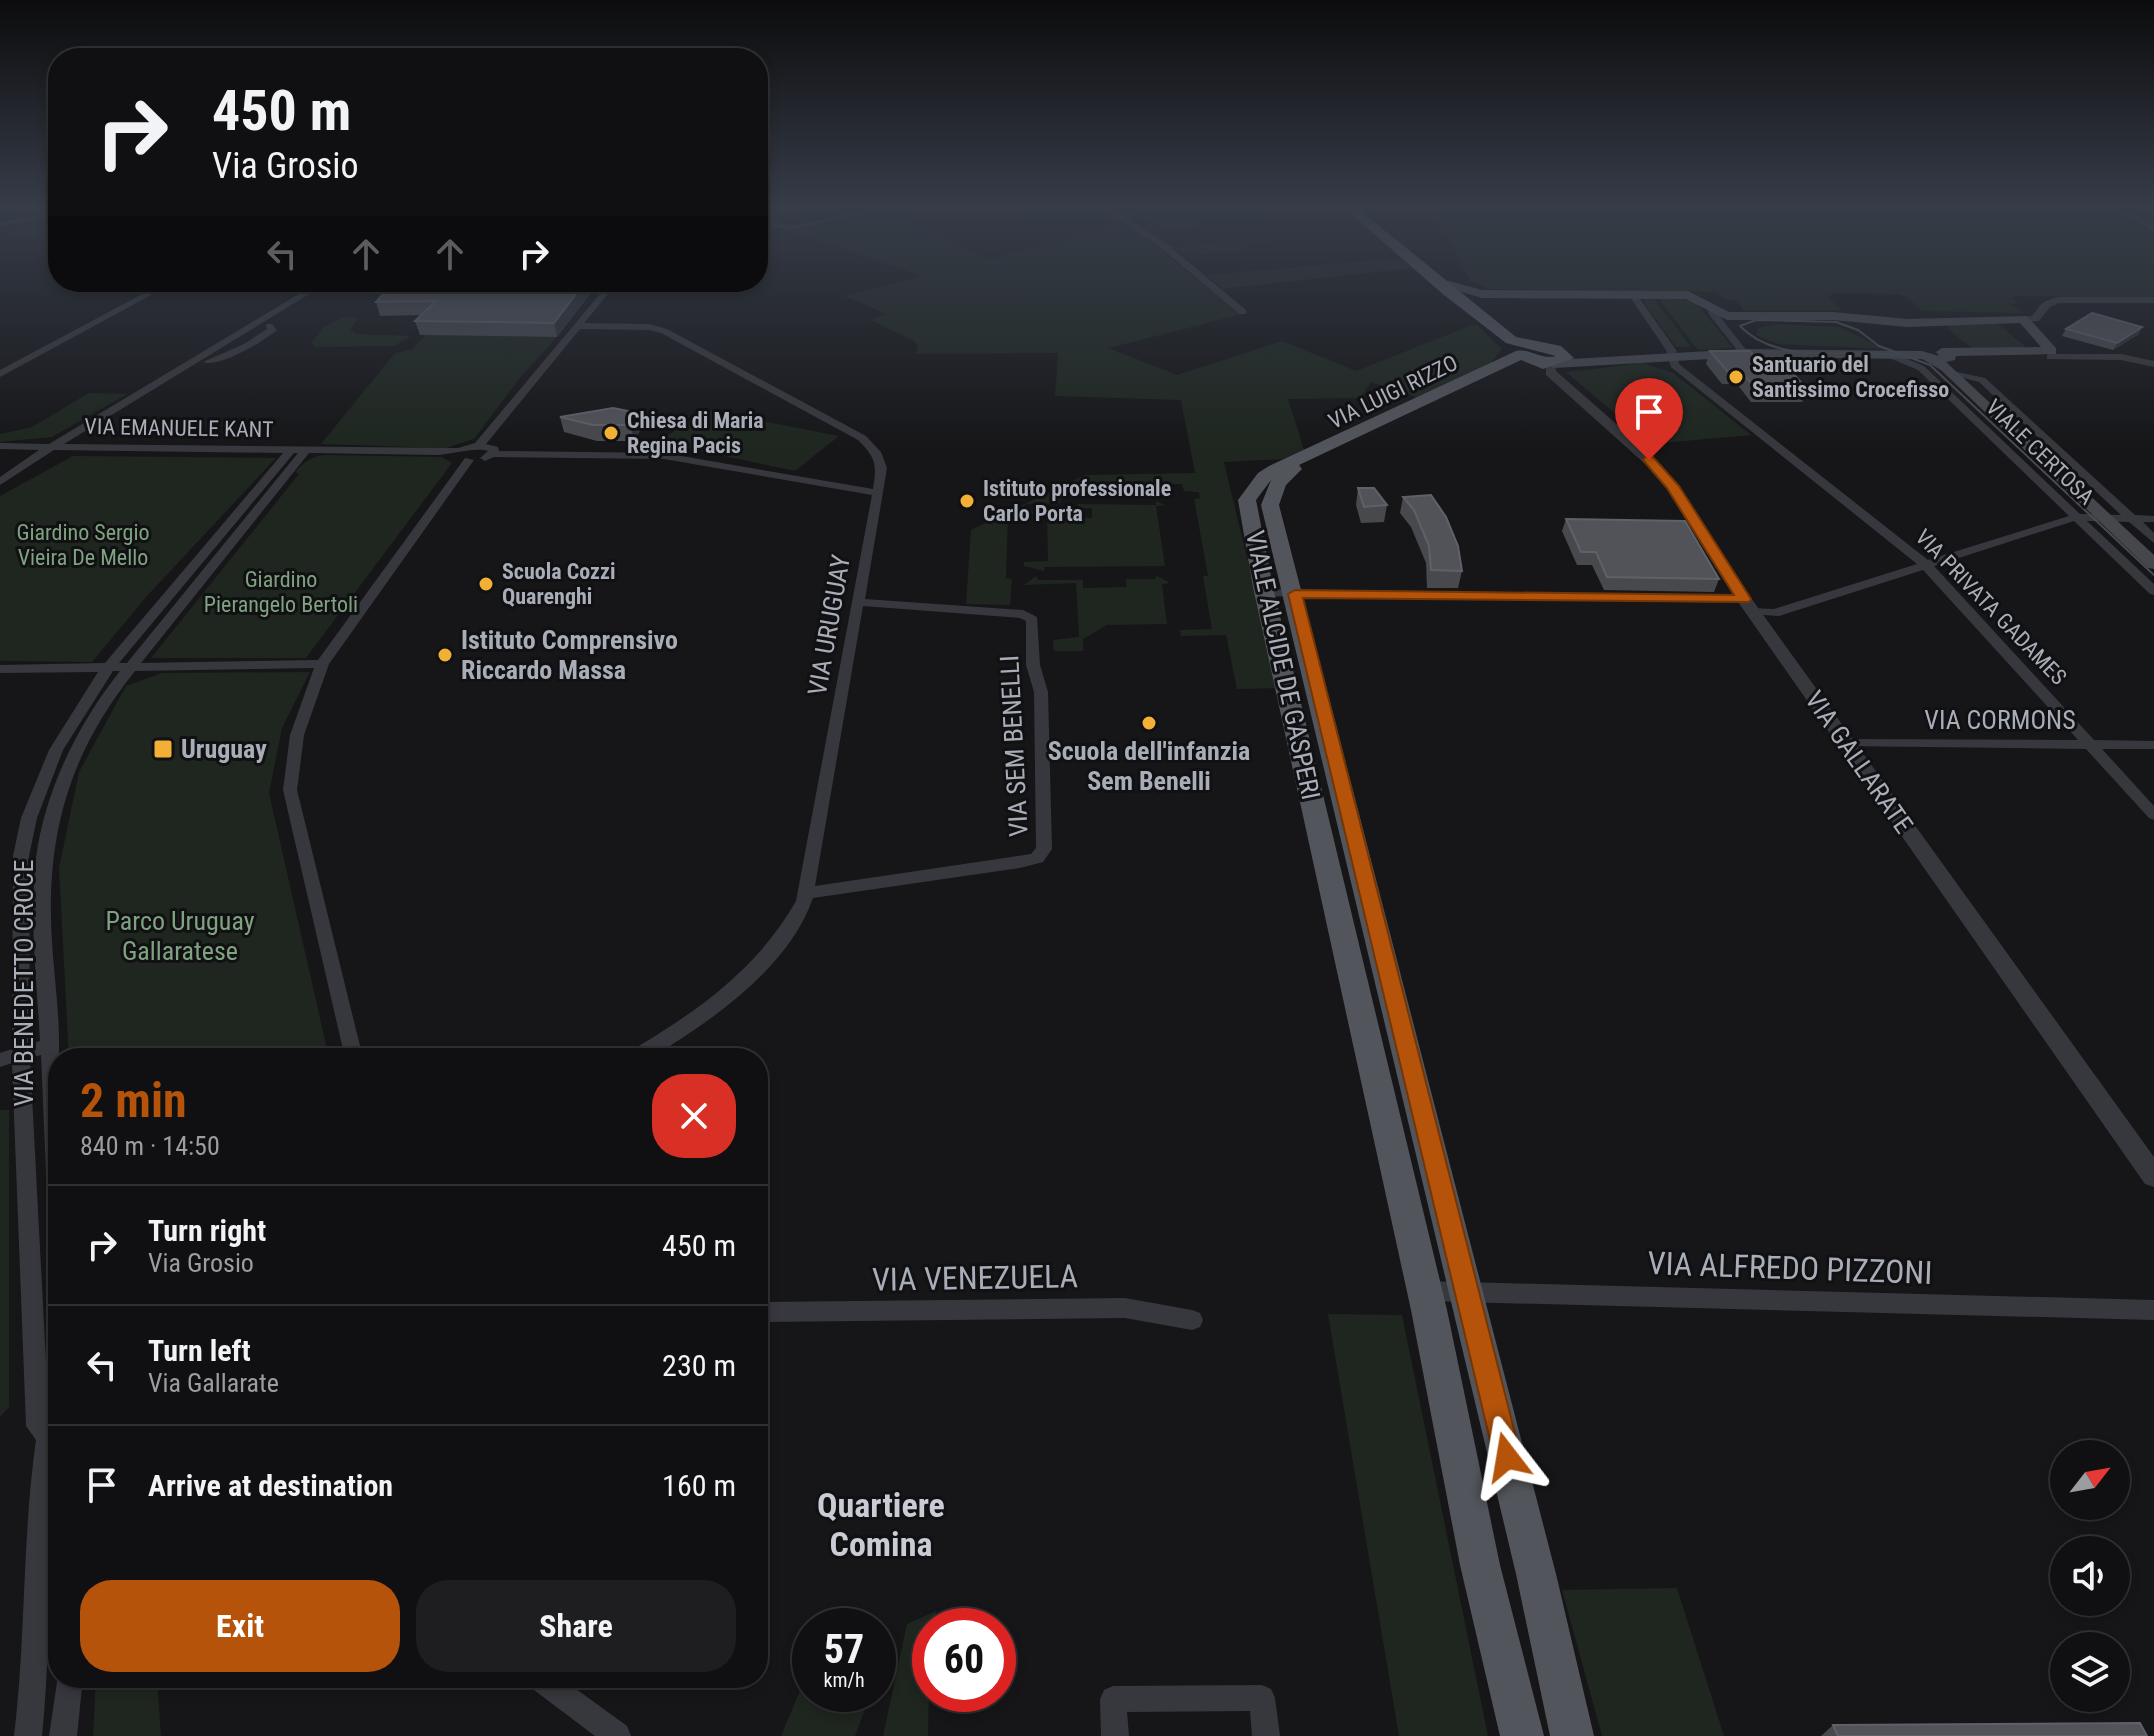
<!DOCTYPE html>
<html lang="en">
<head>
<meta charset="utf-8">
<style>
	body { margin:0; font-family:"Roboto Condensed",sans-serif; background:#1e1e20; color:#f1f3f6; height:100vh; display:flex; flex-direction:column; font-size:30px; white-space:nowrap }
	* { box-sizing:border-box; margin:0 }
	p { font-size:26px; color:#9c9d9f }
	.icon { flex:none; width:44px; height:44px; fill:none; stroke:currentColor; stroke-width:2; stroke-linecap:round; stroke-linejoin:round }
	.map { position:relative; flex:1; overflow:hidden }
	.panel { position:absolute; left:48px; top:1048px; width:720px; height:640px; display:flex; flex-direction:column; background:#101012; border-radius:32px; box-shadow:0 4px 12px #0003,0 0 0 2px #303032 }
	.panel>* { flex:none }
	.hud { position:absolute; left:48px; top:48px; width:720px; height:244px; border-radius:32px; box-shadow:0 4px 12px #0003,0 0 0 2px #303032; background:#101012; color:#f1f3f6; overflow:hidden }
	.needle { width:52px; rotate:59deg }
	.controls { position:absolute; left:2050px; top:1440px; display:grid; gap:16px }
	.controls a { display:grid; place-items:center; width:80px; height:80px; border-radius:50%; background:#101012; box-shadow:0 4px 12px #0003,0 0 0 2px #303032; font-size:40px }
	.speed { position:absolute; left:792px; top:1608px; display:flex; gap:16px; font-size:40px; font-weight:700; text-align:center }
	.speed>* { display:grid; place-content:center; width:104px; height:104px; border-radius:50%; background:#101012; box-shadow:0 4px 12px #0003,0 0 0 2px #303032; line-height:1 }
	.speed small { font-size:20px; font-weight:400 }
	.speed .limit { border:12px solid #d22; background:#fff; color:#111 }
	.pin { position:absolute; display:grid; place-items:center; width:68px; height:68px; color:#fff; margin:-82px -34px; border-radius:50% 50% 50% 0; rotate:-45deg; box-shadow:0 0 8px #0007 }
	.pin .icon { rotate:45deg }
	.me { position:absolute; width:88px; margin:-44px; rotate:346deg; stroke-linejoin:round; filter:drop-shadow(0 0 6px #0008) }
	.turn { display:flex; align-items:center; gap:28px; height:168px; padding:0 32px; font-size:36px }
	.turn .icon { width:104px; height:104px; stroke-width:2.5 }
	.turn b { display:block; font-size:56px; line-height:68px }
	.lanes { display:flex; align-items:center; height:76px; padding:0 32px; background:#0003; justify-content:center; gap:40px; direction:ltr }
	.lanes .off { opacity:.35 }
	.round { display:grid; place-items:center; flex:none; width:84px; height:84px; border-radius:32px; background:#1e1e20 }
	.headline { display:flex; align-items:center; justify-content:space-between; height:136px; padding:0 32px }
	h1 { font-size:48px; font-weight:700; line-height:60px; color:#b45309 }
	.primary-button { display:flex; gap:16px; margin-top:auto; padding:16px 32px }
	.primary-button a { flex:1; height:92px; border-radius:32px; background:#b45309; color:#fff; font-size:32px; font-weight:700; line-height:92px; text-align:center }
	.primary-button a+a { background:#1e1e20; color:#f1f3f6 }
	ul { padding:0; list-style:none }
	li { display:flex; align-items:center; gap:24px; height:120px; padding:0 32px; border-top:2px solid #303032 }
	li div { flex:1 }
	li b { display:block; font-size:30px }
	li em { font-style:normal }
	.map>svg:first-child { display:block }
</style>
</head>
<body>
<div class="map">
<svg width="2154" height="1736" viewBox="0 0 2154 1736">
	<rect width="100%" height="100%" fill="#161618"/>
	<g fill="#1e261f">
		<path d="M1432,207H2106L2154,235V298L2014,296L2012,298L2019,303L2011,304L2023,313L1922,311L1907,297L1896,294L1835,293L1828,297L1842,310H1744L1735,300H1726L1715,292L1489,289L1470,281Z"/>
		<path d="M1183,209L1202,226L1162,229L1143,213Z"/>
		<path d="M884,211L991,259L1127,224L1242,314L1109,348L1177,375L1282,341L1356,371L1472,325H1477L1502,349L1489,365L1419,398L1371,382L1360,398L1288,399L1304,450L1283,459L1224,462L1278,688L1237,689L1226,635L1181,636L1180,630L1212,629L1203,576H1208L1194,499L1200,498L1199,492L1184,491L1182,484L1082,485L1083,494L1059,500L1062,503L1026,504L1016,513H1008L1006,578L1012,579L1010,605L966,604L971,530L1085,475L1195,473L1181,400L1055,396L1058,353L916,354L918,346L914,341L871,320L886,314L845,296L922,276L794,232Z"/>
		<path d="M29,223H58V239L1,238Z"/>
		<path d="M1368,231L1245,243L1251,250L1190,255L1168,247Z"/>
		<path d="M1400,258L1412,268L1223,289L1206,275Z"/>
		<path d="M1645,298H1653L1691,347H1676L1645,304Z"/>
		<path d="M1658,298L1694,301L1699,307L1685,308H1700L1733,348L1698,350Z"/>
		<path d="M344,317L359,318L350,329L356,334L411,336L394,346L316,347L311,343L324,327Z"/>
		<path d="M1954,323H1997L2035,355H1980L1947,328Z"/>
		<path d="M1776,324L1839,327L1885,349L1778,344L1756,335L1758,328Z"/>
		<path d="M426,335L557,337L519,379L474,439L446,448L321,444L395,353L412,349Z"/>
		<path d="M1643,363L1673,373L1751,435L1651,444L1566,372Z"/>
		<path d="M89,393L127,394L52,437L0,442V434L32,427Z"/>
		<path d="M705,410L839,436L795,471L658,442Z"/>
		<path d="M327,455L442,457L452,463L306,658H151L299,474L295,472C305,461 313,455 327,455Z"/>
		<path d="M73,456L276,458L147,596L92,662L0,661V496Z"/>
		<path d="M1156,501L1165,505L1156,506L1165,566L1045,567L1044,571L1024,566V562L1048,561L1047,514H1024L1031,509L1033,513L1048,512L1052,508L1053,519L1092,518V508H1078V504L1156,505Z"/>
		<path d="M1156,575L1170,583L1162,584L1167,624L1107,625L1083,639V651H1054L1053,640L1079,637L1076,583L1024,585L1036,576L1038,580H1083V588L1126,587V579H1156Z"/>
		<path d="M310,672L282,728L269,793L329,1058H69L59,868L79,772L126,686L162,673Z"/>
		<path d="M0,1110H9V1407L0,1417Z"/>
		<path d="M1328,1314L1402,1315L1488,1736H1399Z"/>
		<path d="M1677,1588L1724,1736H1602L1562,1590Z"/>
		<path d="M936,1611L935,1626H930L928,1736H883L907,1624Z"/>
		<path d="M810,1667V1694H871L855,1736H781Z"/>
		<path d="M96,1678H157L161,1736H93Z"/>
	</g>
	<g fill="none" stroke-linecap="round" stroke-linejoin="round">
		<g fill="#37383d" fill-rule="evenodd">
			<path d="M880,207H893L791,230L758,224V220L791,226Z"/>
			<path d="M1169,207H1192L1124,216L1168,245L1246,310V314H1240L1162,249L1113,214Z"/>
			<path d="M58,212V216L0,226V222Z"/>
			<path d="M165,282H175L0,377V370Z"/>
			<path d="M319,282H329L64,444L458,448L475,443L610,282H618L584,323L649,324L667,329L866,436L881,452L887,468L865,599L1023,610L1037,617L1040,665L1048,692L1052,849L1043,862L1020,868L813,898C792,958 733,1005 682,1038C672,1044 661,1054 650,1057C643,1060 632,1058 625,1058L627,1053C695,1013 756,971 796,901L872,495L664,459L494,457L485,461L480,458L488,451C475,447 453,454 438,455L309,453L141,663L318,660L465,458L474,460L329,664L304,735L297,790L363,1058H345L283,790L290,735L314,668L135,671C74,747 49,823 51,919C52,964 60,1009 59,1053C57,1109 58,1171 58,1229L51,1226L48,1220L41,1055L30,1058L47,1381L58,1374V1403L49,1414V1421L58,1426C58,1463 53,1500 51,1537C48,1604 49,1670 42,1736H14C26,1638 22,1538 36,1440L26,1426L12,1063L0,1067V1053L12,1049L13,856L21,818L49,750L98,672L0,673V665L105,663L283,453L54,450L0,485V477L39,450L0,449V443L49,444ZM580,329L649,330L661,333L858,440C876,458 877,464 873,489L664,453L499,451L498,447L486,444ZM294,453H298L127,663H119ZM863,606L1020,618L1026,621V665L1034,692L1036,848L1031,854L815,886ZM113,671H120C78,724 45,790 36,858C29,918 37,981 40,1041L30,1044L29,856L37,818L63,750Z"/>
			<path d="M1629,292H1635L1676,350L1679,364L1928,560L2069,516L1918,370L1887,357V353L1890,352L1924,366L2080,514L2121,515L1979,382L1948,374V370L1985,378L2135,515L2154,516V522H2143L2154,533V543L2129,522L2087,521L2154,584V595L2150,594L2074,521L1934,566L2094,740L2154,741V749H2102L2154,806V820L2149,818L2086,749L1840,746L1838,743L1840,740L1845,739L2078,740L1923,570L1779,616L1749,614V608L1774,609L1917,564L1671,367L1666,350L1628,294Z"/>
			<path d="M1708,309H1714L1747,351V355H1741L1708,313Z"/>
			<path d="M266,324H272L277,330C264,341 218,369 203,362L244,344L267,329Z"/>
			<path d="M2050,354H2121L2154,361V367L2121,360L2047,359V355Z"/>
			<path d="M1265,589L1744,595L1750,599L1744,603L1261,596V590Z"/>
			<path d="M1424,1281L2154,1300V1320L1424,1301L1416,1298L1413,1291L1416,1284Z"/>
			<path d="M1125,1298L1192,1310L1200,1313L1203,1320L1200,1327L1192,1330L1125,1318L758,1322V1302Z"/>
			<path d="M58,1675V1678H83L77,1736H49Z"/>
			<path d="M526,1678H561L627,1726L631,1736H595L530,1687Z"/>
			<path d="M1262,1685L1271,1689L1275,1698L1280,1736H1252L1250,1711L1127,1712L1129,1736H1101L1100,1699L1104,1690L1113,1686Z"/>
		</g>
		<g fill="#37383d" fill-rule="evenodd">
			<path d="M2111,207H2122L2154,225V232Z"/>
			<path d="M2056,297H2154V303H2058L2050,307L2039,321L2023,322L2017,319L2032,316L2042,303Z"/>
			<path d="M1546,361H1554L1556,371L1654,457L1677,483L1751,598L2154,1157V1187L2145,1184L1736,599L1666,488L1644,463L1546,375Z"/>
		</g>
		<path fill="#45474d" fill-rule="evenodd" d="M1449,281L1482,290L1688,291L1729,312H1833L1907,319L2027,316L2056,348V354L1956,356L1955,360L1946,362L2154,555V569L2148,568L1941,370L1922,359L1744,357L1554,368L1547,364L1554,360L1744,349L1922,351L1939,356L1936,352L1942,348L2041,347L2020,323L1907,327L1833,320H1727L1686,299L1482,298L1445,287V283Z"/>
		<path fill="#53555c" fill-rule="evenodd" d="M1343,207H1356L1516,337L1561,346L1574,358L1543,369L1521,360L1299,465L1302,469L1286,485L1279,505L1556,1574L1594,1736H1550L1516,1574L1261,505L1271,480L1256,500L1273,587L1447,1310L1500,1565L1544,1736H1500L1460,1565L1411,1310L1253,587L1238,500L1258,473L1269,466L1516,351C1531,348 1540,360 1556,356L1506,343L1444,295Z"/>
		<path stroke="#4a4c52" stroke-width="2" d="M1902,355C1851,348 1779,367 1740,326L1756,320L1836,322L1858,330L1879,346L1930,365L2154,575"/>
	</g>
	<g fill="#47494d">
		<path d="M599,282L557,337L420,335L415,321L421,315L380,316L376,302Z"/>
		<path d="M2066,329L2139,334L2113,350L2062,336Z"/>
		<path d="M1710,351L1765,369L1807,389L1802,402H1751L1737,384H1722L1706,364Z"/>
		<path d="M638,413L641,429L634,441H597L564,432L560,417Z"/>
		<path d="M1358,488L1387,505L1384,522L1361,523L1356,505Z"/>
		<path d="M1403,497L1462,571L1458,588H1427L1426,563L1411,527L1400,513Z"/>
		<path d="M1566,519L1719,579L1714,592L1604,590L1592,565H1577L1562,531Z"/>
		<path d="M1833,1725L2147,1736H1821Z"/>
	</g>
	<g fill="#2f3033">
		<path d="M585,282H599L557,337L554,323Z"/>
		<path d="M2142,327L2139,334L2113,350L2117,343Z"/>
		<path d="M638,413L641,429L634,441L631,425Z"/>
	</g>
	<g fill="#525359" stroke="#5f6168" stroke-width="2">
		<path d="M394,282H585L554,323L415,321L436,301L376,302Z"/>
		<path d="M2092,313L2142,327L2117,343L2066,329Z"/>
		<path d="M1710,351H1750L1765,369L1790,370L1807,389L1755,388L1741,371H1727Z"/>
		<path d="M613,408L638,413L631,425H593L560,417Z"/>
		<path d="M1358,488H1374L1387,505L1364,507Z"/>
		<path d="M1431,495L1446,517L1458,546L1462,571L1431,570L1429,546L1414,510L1403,497Z"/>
		<path d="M1566,519L1685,521L1719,579L1607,577L1596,552H1581Z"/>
		<path d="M2140,1723L2147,1736H1838L1833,1725Z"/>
	</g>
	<linearGradient id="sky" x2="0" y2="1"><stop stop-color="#0c0c0d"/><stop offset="0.46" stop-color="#363c48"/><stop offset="1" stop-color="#363c48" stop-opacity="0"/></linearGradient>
	<rect width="2154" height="450" fill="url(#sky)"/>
	<path fill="#b45309" stroke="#753606" stroke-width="2" d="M1645,457H1653L1679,486L1751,599L1749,602L1303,598L1521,1457L1517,1466L1507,1470L1498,1466L1494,1457L1288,594L1295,590L1734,595L1667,488L1643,460Z"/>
	<g fill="#f2b134" stroke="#111113" stroke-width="3">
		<circle cx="1736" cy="377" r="8"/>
		<circle cx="611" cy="433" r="8"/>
		<circle cx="967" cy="501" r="8"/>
		<circle cx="486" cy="584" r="8"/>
		<circle cx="445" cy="655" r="8"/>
		<circle cx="1149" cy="723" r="8"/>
		<rect x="153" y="739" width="20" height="20" rx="4"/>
	</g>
	<g text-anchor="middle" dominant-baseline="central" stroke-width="6" stroke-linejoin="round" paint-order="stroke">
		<g font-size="22" font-weight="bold" fill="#a8adb8" stroke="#111113" text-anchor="start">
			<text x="1752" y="364">Santuario del<tspan x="1752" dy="25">Santissimo Crocefisso</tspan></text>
			<text x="627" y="420">Chiesa di Maria<tspan x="627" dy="25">Regina Pacis</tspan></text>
			<text x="983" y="488">Istituto professionale<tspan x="983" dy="25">Carlo Porta</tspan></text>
			<text x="502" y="571">Scuola Cozzi<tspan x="502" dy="25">Quarenghi</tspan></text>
		</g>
		<g font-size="22" fill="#a8adb8" stroke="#111113">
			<text transform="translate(1393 392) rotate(-26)">VIA LUIGI RIZZO</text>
			<text transform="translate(179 428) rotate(1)">VIA EMANUELE KANT</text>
			<text transform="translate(2040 452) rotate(44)">VIALE CERTOSA</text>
			<text transform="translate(1991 607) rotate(46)">VIA PRIVATA GADAMES</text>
		</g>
		<g font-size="22" fill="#7fa381" stroke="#111113">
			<text x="83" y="532">Giardino Sergio<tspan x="83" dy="25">Vieira De Mello</tspan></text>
			<text x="281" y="579">Giardino<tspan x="281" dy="25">Pierangelo Bertoli</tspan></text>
		</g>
		<g font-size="26" fill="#a8adb8" stroke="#111113">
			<text transform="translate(829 625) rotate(-80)">VIA URUGUAY</text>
			<text transform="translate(1283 665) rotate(78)">VIALE ALCIDE DE GASPERI</text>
			<text x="2000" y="720">VIA CORMONS</text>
			<text transform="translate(1014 746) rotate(-93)">VIA SEM BENELLI</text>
			<text transform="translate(1859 762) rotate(55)">VIA GALLARATE</text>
			<text transform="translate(24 983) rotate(-90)">VIA BENEDETTO CROCE</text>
		</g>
		<g font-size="26" font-weight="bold" fill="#a8adb8" stroke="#111113" text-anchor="start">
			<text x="461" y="640">Istituto Comprensivo<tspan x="461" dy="30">Riccardo Massa</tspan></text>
			<text x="181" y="749">Uruguay</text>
			<text x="1149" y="751" text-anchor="middle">Scuola dell'infanzia<tspan x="1149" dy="30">Sem Benelli</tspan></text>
		</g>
		<g font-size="26" fill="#7fa381" stroke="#111113">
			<text x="180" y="921">Parco Uruguay<tspan x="180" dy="30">Gallaratese</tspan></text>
		</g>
		<g font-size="32" fill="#a8adb8" stroke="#111113">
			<text transform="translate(1790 1268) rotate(2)">VIA ALFREDO PIZZONI</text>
			<text transform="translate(975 1278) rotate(-1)">VIA VENEZUELA</text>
		</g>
		<g font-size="34" font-weight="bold" fill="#c9ccd4" stroke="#111113">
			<text x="881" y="1505">Quartiere<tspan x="881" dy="39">Comina</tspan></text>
		</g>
	</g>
</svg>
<div class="controls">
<a><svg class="needle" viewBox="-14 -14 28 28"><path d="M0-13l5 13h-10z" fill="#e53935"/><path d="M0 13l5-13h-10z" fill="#9c9d9f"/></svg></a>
<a><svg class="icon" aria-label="sound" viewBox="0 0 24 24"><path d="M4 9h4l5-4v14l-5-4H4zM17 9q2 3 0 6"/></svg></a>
<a><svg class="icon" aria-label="layers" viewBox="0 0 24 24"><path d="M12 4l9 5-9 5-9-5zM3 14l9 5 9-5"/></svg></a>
</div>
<div class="speed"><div>57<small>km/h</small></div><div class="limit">60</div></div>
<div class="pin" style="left:1649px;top:460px;background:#d93025"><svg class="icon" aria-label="arrive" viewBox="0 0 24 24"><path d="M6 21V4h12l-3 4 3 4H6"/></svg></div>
<svg class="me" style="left:1507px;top:1457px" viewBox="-20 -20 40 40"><path d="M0-17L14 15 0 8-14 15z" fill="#b45309" stroke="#fff" stroke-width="4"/></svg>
<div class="hud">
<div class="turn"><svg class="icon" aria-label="right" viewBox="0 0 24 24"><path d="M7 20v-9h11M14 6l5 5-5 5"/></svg><div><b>450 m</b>Via Grosio</div></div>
<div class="lanes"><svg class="icon off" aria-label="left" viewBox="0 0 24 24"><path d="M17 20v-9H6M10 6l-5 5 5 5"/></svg><svg class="icon off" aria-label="ahead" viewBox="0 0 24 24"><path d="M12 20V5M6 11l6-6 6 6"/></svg><svg class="icon off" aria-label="ahead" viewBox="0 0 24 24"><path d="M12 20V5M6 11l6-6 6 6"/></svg><svg class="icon" aria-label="right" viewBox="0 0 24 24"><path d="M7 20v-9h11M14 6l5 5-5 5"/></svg></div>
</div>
<section class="panel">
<div class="headline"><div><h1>2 min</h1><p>840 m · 14:50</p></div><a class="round" style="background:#d93025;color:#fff"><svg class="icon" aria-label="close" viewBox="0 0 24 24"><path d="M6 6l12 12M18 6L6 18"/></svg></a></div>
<ul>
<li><svg class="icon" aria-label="right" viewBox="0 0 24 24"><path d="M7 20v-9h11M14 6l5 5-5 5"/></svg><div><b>Turn right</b><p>Via Grosio</p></div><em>450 m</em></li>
<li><svg class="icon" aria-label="left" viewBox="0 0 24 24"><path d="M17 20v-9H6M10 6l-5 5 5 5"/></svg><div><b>Turn left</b><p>Via Gallarate</p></div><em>230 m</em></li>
<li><svg class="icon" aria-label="arrive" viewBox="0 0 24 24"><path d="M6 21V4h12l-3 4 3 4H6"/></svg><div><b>Arrive at destination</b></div><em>160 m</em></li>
</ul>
<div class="primary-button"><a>Exit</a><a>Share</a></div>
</section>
</div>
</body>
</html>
